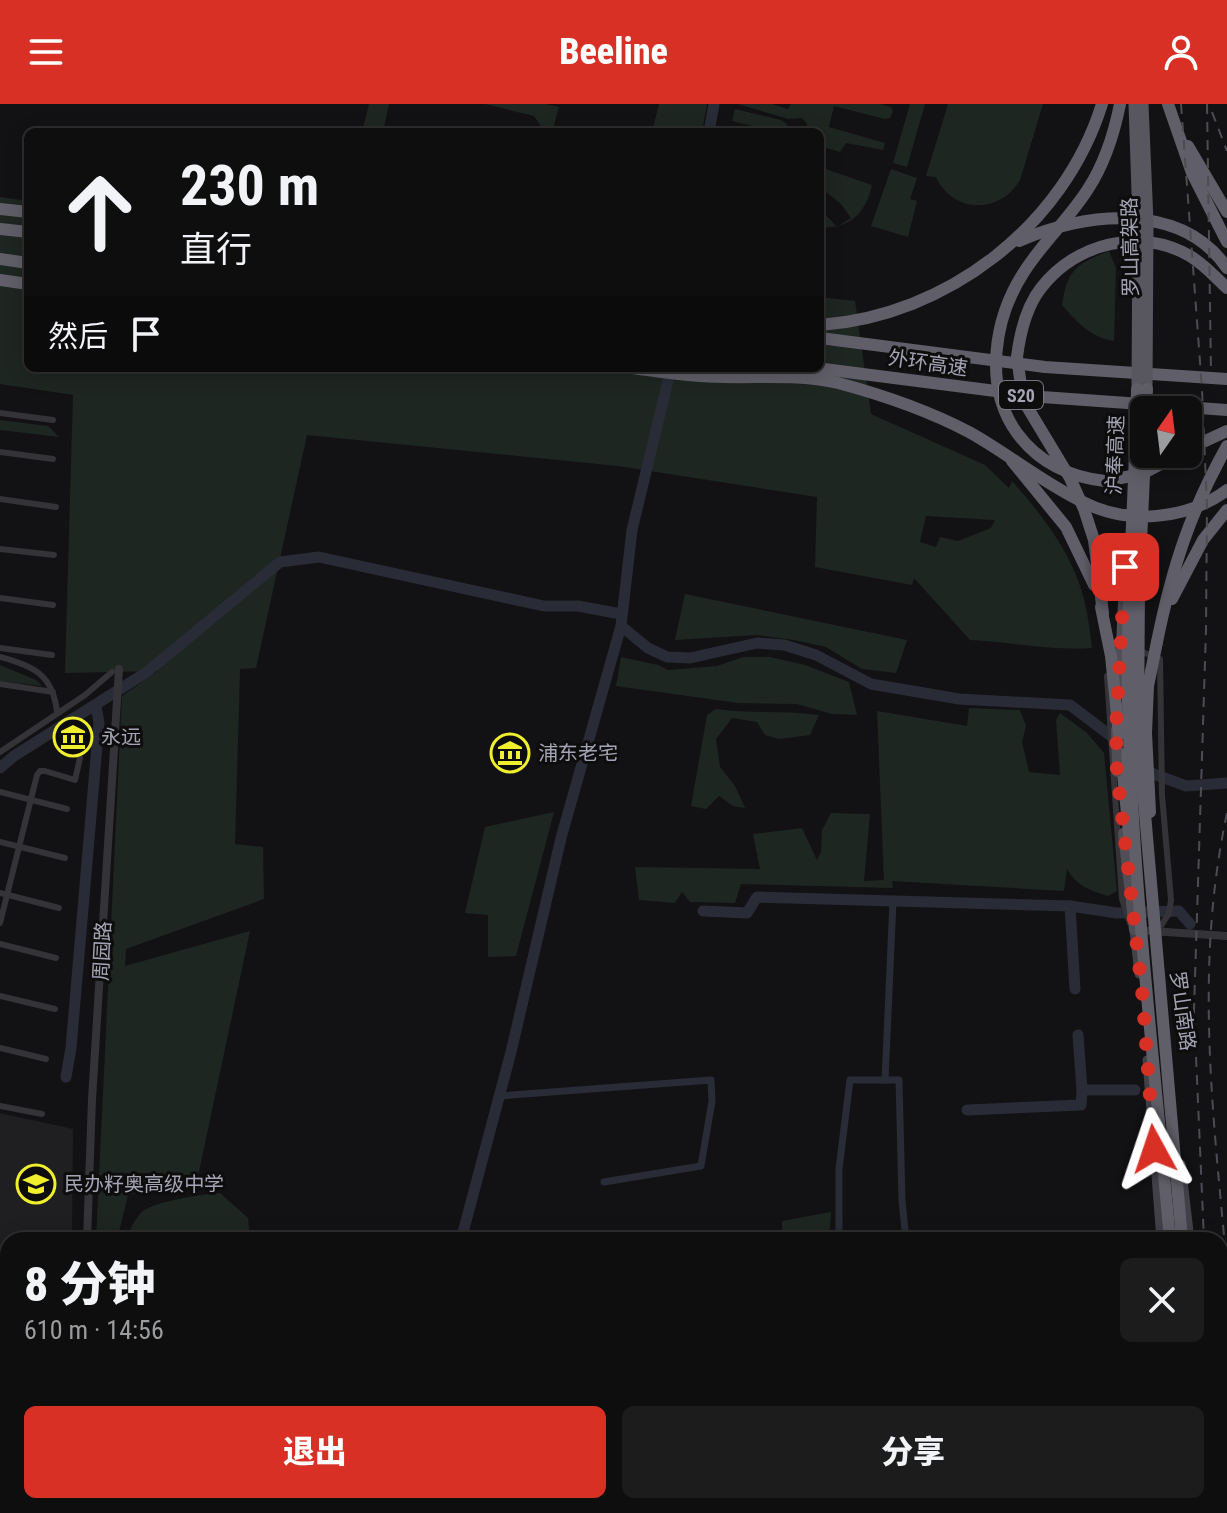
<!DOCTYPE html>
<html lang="zh">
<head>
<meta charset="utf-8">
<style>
	body { margin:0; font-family:"Roboto Condensed","Noto Sans SC",sans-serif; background:#1c1c1d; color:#f1f3f6; height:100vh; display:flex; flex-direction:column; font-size:30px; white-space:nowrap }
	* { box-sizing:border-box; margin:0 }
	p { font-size:26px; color:#9b9c9e }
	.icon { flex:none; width:44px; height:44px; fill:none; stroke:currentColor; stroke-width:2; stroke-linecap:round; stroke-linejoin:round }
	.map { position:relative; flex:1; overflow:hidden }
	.side { position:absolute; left:0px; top:1128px; width:1228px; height:282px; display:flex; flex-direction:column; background:#0e0e0f; border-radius:24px 24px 0 0; box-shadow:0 4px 20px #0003,0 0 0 2px #2e2e2f }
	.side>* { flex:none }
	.hud { position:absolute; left:24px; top:24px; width:800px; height:244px; border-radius:12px; box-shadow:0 4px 20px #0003,0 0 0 2px #2e2e2f; background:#0e0e0f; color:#f1f3f6; overflow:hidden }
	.needle { width:52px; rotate:14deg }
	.controls { position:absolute; left:1130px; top:292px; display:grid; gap:16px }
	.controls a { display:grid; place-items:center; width:72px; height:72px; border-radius:12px; background:#0e0e0f; box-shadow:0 4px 20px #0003,0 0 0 2px #2e2e2f; font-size:40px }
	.pin { position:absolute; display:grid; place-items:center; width:68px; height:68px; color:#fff; margin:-34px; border-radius:16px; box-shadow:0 4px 12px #0006 }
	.me { position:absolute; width:88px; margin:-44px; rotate:355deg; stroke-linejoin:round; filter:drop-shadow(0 0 6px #0008) }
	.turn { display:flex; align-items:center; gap:28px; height:168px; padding:0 24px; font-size:36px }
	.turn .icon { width:104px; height:104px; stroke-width:2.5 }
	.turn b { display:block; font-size:56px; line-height:68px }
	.then { display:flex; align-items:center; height:76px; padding:0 24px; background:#0003; gap:16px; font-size:30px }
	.round { display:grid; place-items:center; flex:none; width:84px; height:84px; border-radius:12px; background:#1c1c1d }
	.summary { display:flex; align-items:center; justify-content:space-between; height:136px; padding:0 24px }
	h1 { font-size:48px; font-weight:800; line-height:60px }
	.cta { display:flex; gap:16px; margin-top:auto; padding:16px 24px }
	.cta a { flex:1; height:92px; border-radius:12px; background:#d93025; color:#fff; font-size:32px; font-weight:800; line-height:92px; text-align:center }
	.cta a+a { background:#1c1c1d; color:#f1f3f6 }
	header { display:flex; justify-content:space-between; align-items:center; height:104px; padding:0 24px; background:#d93025; color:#fff; font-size:36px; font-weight:800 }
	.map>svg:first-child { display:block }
</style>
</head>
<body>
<header><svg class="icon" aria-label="menu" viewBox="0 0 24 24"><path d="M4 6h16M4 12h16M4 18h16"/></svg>Beeline<svg class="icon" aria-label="person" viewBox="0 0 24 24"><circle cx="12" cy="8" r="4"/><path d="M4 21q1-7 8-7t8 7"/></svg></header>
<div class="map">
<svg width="1227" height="1409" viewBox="0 0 1227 1409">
	<rect width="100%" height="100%" fill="#121214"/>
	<g fill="#1f1e20">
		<path d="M0,1009L73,1025L72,1136H8V1239L0,1238Z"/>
		<path d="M782,1402H1067L1119,1409H782Z"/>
	</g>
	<g fill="#1e2622" fill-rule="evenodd">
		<path d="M369,0H389L383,28H362Z"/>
		<path d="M485,0H546L559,3L552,28L542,24L534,12Z"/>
		<path d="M659,0H707L702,28H652Z"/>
		<path d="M738,0H772L788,5L791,0H880L891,3L893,7L890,14L885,15L834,2L829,23L885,39L883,46L846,39L840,48L820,42V28H807V20L802,14L788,15Z"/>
		<path d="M910,0H925L907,63L893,59Z"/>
		<path d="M948,0H1043L1020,76C1001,110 953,110 936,73L926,72Z"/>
		<path d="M735,5L781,16L787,20V28H776L732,17Z"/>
		<path d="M820,63L872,81C866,109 849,126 820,123V105L837,123L851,114L841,100L820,83Z"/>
		<path d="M891,65L917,74L910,95L917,97L908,133L871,122Z"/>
		<path d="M0,93L28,97V264H820V193L855,197L871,310L985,361L1009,384L1012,377C1043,412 1072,449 1084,495C1088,511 1090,528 1092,544C1051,547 1011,538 970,536L914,474L912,481L815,463L817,393L618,362L307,331L256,564L240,565L235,740L263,743L264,795L126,845L125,862L250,827L197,1077L128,1091L117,1136H96L122,592L158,567L65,569L73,291L0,280ZM926,412L994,416H995L991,424L958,437L940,433L936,443L920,438Z"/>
		<path d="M1109,147L1116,164L1114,237C1091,234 1076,217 1062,201C1067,165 1077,160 1109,147Z"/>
		<path d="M0,316L48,322L59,333L0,326Z"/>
		<path d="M685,490L907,536L896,569L862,565L826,543L794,536L756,531L675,536Z"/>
		<path d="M621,553L658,561L668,566L717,562L743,553H770L805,561L849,578L857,611L832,610L797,600L738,599L616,582Z"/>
		<path d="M0,561L36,576L42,582L0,577Z"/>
		<path d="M969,604L1020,606L1026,622L1022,638L1029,668L1060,671L1056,616L1060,609L1087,629L1104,649L1117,787L1108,792C1089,786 1077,782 1067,765L1064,787L892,777L893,784L741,780L735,799L690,798L682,788L675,799L639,796L635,763L760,765L753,730L802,724L817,756L821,748L822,726L831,709L870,710L864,777L884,776L877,607L967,622Z"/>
		<path d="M716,605C750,610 784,606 819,611L810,631L779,635L765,631L757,618L732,614L716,635L720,663L735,682L745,704L733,702L719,692L706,705L691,702L707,611Z"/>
		<path d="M554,708L516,852L488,853V811L465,809L485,723Z"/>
		<path d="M220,1089L248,1114L250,1136H127C129,1127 135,1114 143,1107C156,1097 204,1090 220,1089Z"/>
		<path d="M831,1108L829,1136H782V1117Z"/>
		<path d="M215,1402H349L351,1409H212Z"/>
	</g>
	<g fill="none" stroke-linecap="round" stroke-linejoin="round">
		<g stroke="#292c37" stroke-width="7">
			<path d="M885,976H899L902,1097L906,1136"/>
			<path d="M499,992L711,976L712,997L701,1062L604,1078"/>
			<path d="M839,1136V1065L850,976H885L893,797"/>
		</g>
		<g stroke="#292c37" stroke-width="11">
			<path d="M709,28L714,0"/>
			<path d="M621,522L648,544L667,553L690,554L757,539L784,541L816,551L871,580L959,595L1070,601L1115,635L1143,666L1186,682L1227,679"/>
			<path d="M0,664L14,652L147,568L280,458L319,453L544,502H578L621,510"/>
			<path d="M1070,802L1075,885"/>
			<path d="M703,807L747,809L757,793L1070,802L1117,809L1179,807L1190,820"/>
			<path d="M1078,931L1082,986"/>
			<path d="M66,973L71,944L99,619L96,602"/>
			<path d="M967,1006L1081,1001L1082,986H1135"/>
			<path d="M461,1136L511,948L561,734L621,522L632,426L671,264"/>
			<path d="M1220,1188L1227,1192"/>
			<path d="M360,1402L362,1409"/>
			<path d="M664,1402V1409"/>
		</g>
		<g stroke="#343338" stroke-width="6">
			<path d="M0,309L53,316"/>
			<path d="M0,348L53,355"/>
			<path d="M0,395L56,403"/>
			<path d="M0,445L54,451"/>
			<path d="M0,494L53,501"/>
			<path d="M0,544L52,551"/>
			<path d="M1140,547L1160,555L1162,691L1171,796L1169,809L1158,827"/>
			<path d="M0,553C34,562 53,571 57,608"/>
			<path d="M1107,572L1122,795L1130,819"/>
			<path d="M0,580L53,588"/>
			<path d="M0,648L85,591L112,568"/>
			<path d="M0,688L67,705"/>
			<path d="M0,738L65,754"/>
			<path d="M0,789L59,804"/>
			<path d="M0,819L37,671L40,667H45L75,676L80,654"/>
			<path d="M0,840L56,854"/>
			<path d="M0,892L55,905"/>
			<path d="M0,944L46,955"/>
			<path d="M0,1002L42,1010"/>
			<path d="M772,1133V1136"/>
			<path d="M0,1295L8,1296"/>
			<path d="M0,1352L8,1353"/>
			<path d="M0,1393H8"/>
			<path d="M767,1409V1402"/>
		</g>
		<g stroke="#343338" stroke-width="8">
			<path d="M1136,826L1227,832"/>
			<path d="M87,1136L92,995L119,565"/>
			<path d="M87,1402L88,1409"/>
		</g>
		<g stroke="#424148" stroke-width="9">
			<path d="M1134,826L1139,870"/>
			<path d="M1147,956L1161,1136"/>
			<path d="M1181,1060L1190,1136"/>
			<path d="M0,1254L8,1255"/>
			<path d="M1183,1402L1227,1407"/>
		</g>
		<path stroke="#504f57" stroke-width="10" d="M1123,729L1134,826"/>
		<g stroke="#605f69" stroke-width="12">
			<path d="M1168,0L1192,69L1227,138"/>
			<path d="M1188,42L1227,108"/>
			<path d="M0,105L28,108"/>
			<path d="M0,125L28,128"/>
			<path d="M1019,137C1084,108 1181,97 1227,164"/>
			<path d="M0,155L28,159"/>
			<path d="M0,176L28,180"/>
			<path d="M820,221C947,212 1064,122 1102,0"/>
			<path d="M820,234L1045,263L1227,275"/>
			<path d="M1017,253C1020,229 1026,203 1041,184C1076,139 1140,123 1190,152C1205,161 1215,173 1227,184"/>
			<path d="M632,264C662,268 693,273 723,273C761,274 802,270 838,279C883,291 927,306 969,328C1007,349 1043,379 1083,398C1128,421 1187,416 1227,386"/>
			<path d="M816,264L1042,293L1227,306"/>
			<path d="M1188,345L1227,327"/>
			<path d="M1012,357L1066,423L1094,481"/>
			<path d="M1105,377L1142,370L1180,350"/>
			<path d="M1172,495L1203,436L1227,406"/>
			<path d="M1157,538C1172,464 1190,408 1227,342"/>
			<path d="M1146,629L1150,708"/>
			<path d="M1121,650L1130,739"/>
		</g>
		<g stroke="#4d4c53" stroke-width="2" stroke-dasharray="10 8" stroke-linecap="butt">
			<path d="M1181,0L1202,285L1207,403L1206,526L1194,906L1204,1136"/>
			<path d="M1207,0L1211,269"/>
			<path d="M1212,8L1227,47"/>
			<path d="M1227,709C1194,863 1213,1009 1227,1164"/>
			<path d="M1220,1251L1227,1324"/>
			<path d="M1220,1315L1227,1384"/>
		</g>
		<g stroke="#504f57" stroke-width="10">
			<path d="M1119,586L1123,498"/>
			<path d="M1116,626L1117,668"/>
		</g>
		<g stroke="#585760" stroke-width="11">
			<path d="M1134,0L1138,117L1137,285"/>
			<path d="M1143,0L1148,118L1147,285"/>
		</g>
		<g stroke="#605f69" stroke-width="12">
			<path d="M1017,253L1023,296L1070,374L1084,405L1094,436L1103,509"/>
			<path d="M1137,285C1135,400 1124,515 1129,630C1135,799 1155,967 1170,1136"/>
			<path d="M1146,306L1147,285"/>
			<path d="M1145,350L1139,482L1138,629L1182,1136"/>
			<path d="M1105,377C1069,373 1039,359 1017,329C983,282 994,214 1024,168C1043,138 1069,115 1088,85C1105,59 1114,30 1120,0"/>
			<path d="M1101,503L1111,552L1119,631"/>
			<path d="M1146,629L1148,582L1157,538"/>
			<path d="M1195,1402L1196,1409"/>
			<path d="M1208,1402V1409"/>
		</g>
	</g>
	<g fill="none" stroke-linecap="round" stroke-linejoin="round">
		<path stroke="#d93025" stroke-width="14" stroke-dasharray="0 25.2" d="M1125,463L1116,624L1117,668L1142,886L1154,1045"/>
	</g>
	<defs>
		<g id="museum-ring" transform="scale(2)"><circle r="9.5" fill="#0e0d0e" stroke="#efef2e" stroke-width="1.5"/><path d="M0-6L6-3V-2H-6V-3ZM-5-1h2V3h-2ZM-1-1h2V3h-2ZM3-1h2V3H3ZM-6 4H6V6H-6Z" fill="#efef2e"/></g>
		<g id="school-ring" transform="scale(2)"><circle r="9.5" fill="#0e0d0e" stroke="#efef2e" stroke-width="1.5"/><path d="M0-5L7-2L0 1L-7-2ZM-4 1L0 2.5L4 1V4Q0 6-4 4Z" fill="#efef2e"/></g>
	</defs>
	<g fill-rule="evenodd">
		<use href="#museum-ring" x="73" y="633"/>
		<use href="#museum-ring" x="510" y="649"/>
		<use href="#school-ring" x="36" y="1080"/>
	</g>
	<g text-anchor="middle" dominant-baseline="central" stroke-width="6" stroke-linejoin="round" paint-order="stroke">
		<rect fill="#0e0d0e" stroke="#777782" stroke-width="2" x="999" y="277" width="44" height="28" rx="6"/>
		<g font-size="18" font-weight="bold" fill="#a4a4b4">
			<text x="1021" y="291">S20</text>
		</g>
		<g font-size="20" fill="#a4a4b4" stroke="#0e0d0e">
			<text transform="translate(1130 143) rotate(-91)">罗山高架路</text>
			<text transform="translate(928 259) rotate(8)">外环高速</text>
			<text transform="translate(1115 351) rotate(-88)">沪奉高速</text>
			<text transform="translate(102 847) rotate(-87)">周园路</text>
			<text transform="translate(1183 907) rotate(82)">罗山南路</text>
		</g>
		<g font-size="20" fill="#a4a4b4" stroke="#0e0d0e" text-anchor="start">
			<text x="101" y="633">永远</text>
			<text x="538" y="649">浦东老宅</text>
			<text x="64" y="1080">民办籽奥高级中学</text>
		</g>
	</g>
</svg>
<div class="controls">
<a><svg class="needle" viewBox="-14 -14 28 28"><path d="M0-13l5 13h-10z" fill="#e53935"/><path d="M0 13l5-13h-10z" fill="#9b9c9e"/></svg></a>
</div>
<div class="pin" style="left:1125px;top:463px;background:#d93025"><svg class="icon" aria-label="arrive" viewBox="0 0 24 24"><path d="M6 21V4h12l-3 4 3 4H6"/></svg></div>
<svg class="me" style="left:1154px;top:1045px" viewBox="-20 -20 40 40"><path d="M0-17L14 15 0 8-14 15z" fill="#d93025" stroke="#fff" stroke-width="4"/></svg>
<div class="hud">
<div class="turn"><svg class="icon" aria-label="ahead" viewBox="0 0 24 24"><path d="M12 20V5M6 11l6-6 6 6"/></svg><div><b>230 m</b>直行</div></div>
<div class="then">然后<svg class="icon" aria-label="arrive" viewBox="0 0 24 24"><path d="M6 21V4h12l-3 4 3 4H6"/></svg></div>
</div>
<section class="side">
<div class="summary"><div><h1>8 分钟</h1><p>610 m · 14:56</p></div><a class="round"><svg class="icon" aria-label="close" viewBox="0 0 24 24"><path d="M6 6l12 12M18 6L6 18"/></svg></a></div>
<div class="cta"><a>退出</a><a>分享</a></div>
</section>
</div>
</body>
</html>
